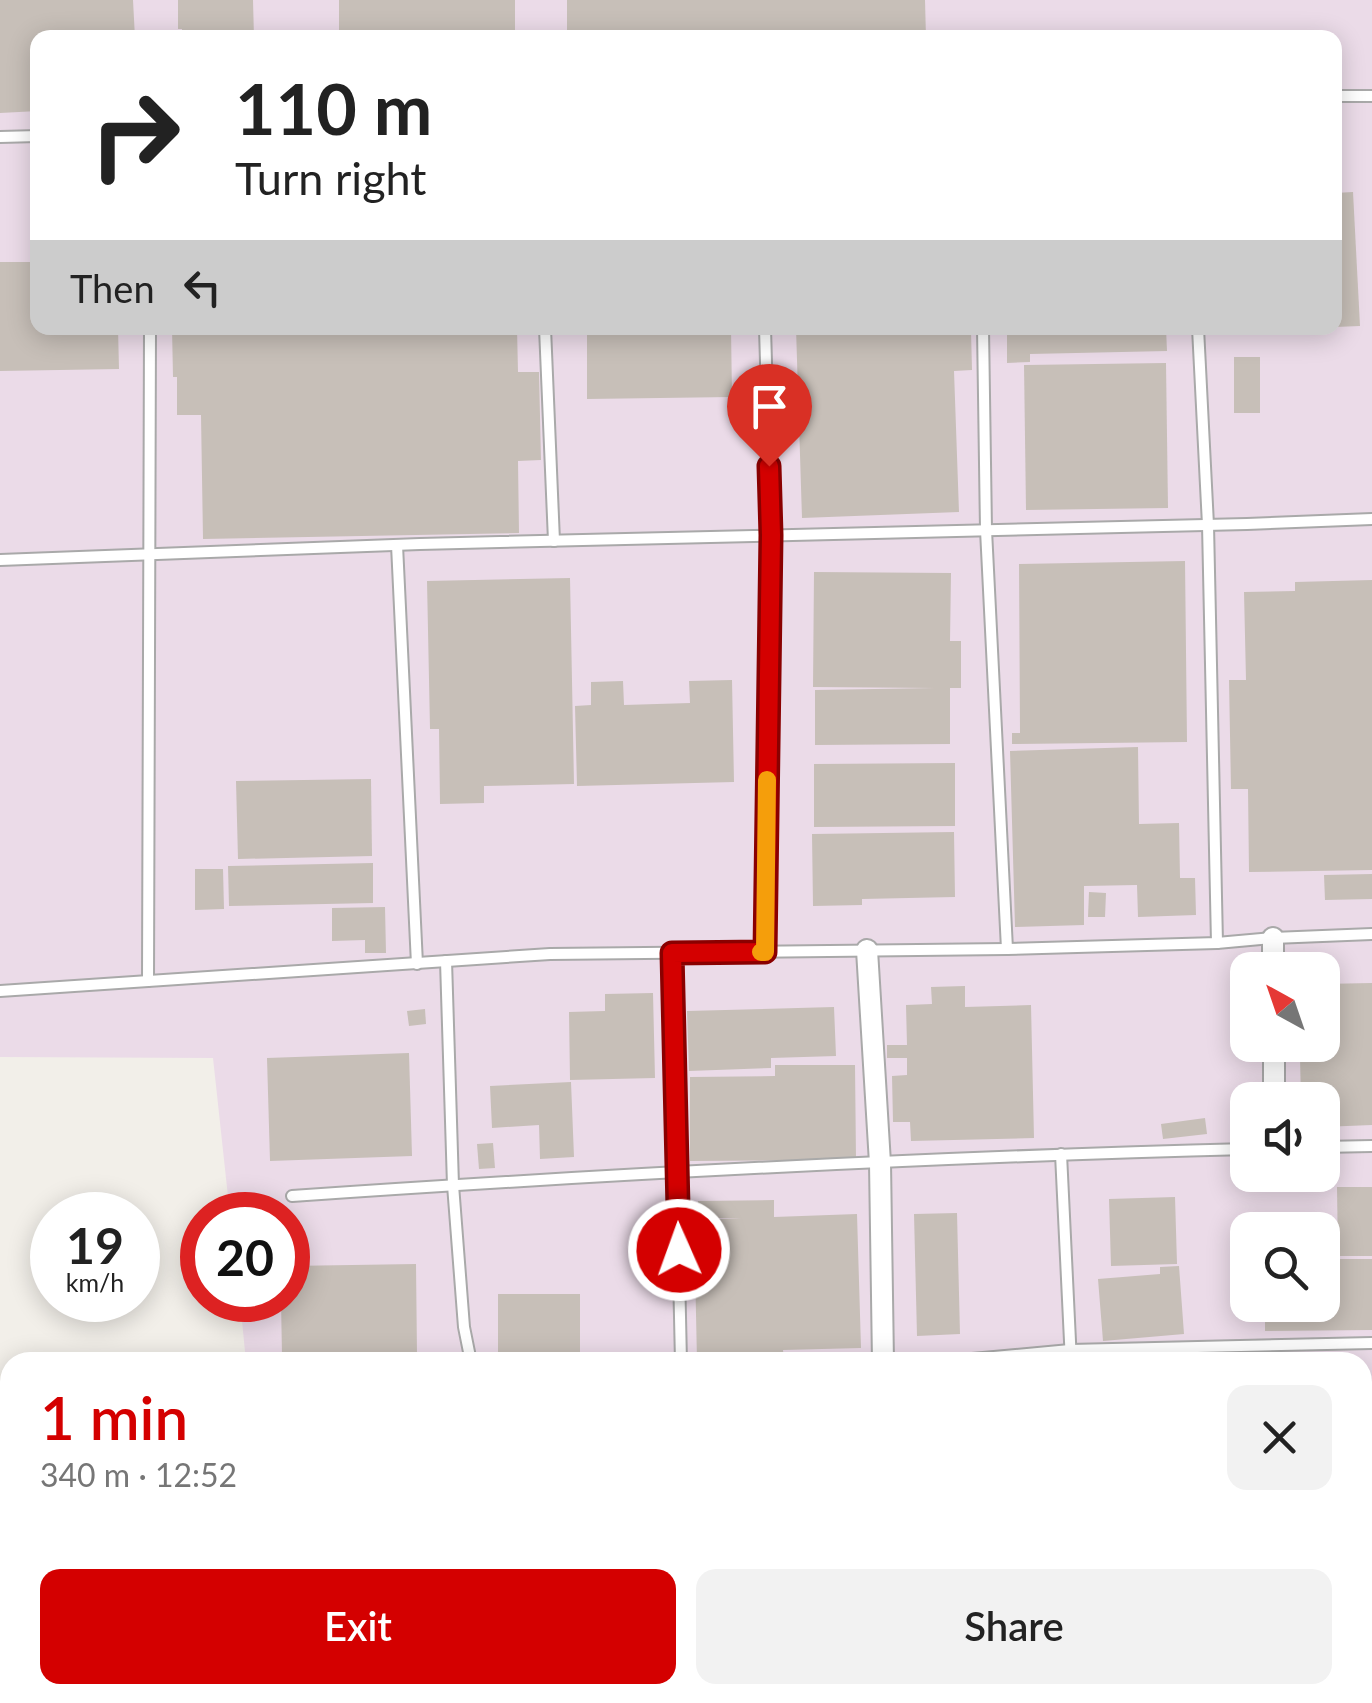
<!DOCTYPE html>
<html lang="en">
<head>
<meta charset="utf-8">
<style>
	body { margin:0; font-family:Lato,sans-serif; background:#f2f2f2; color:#222; height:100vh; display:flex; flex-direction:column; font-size:38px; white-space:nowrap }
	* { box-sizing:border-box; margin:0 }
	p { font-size:32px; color:#767676 }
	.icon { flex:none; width:55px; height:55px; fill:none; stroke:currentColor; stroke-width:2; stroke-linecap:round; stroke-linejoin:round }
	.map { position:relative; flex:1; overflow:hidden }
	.drawer { position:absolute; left:0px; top:1352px; width:1372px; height:352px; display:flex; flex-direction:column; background:#fff; border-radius:30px 30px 0 0; box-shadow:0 5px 25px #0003 }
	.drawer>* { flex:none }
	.guide { position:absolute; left:30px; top:30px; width:1312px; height:305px; border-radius:20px; box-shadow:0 5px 25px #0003; background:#fff; color:#222; overflow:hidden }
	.needle { width:65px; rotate:320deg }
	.tools { position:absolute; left:1230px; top:952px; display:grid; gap:20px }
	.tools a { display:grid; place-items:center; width:110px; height:110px; border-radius:20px; background:#fff; box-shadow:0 5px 25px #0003; font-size:50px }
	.speed { position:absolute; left:30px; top:1192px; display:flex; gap:20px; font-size:50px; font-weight:700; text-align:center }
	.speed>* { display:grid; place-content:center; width:130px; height:130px; border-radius:50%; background:#fff; box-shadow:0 5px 25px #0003; line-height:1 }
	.speed small { font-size:25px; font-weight:400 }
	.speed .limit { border:15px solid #d22; background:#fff; color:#111 }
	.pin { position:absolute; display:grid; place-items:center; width:85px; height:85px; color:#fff; margin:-102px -42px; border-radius:50% 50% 50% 0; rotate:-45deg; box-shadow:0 0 10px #0007 }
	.pin .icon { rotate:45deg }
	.me { position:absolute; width:110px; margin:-55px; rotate:358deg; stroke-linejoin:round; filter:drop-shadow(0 0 8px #0008) }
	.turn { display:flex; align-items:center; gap:35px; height:210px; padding:0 40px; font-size:45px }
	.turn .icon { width:130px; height:130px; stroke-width:2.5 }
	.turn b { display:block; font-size:70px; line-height:85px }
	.then { display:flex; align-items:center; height:95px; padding:0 40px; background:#0003; gap:20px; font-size:38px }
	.round { display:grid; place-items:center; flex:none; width:105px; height:105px; border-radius:20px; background:#f2f2f2 }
	.summary { display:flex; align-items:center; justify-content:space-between; height:170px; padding:0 40px }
	h1 { font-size:60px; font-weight:600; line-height:75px; color:#d40000 }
	.cta { display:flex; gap:20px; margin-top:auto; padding:20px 40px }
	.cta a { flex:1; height:115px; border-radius:20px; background:#d40000; color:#fff; font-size:40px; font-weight:600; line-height:115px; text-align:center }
	.cta a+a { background:#f2f2f2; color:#222 }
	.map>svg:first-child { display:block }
</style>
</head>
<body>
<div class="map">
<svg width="1372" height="1703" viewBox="0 0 1372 1703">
	<rect width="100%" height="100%" fill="#f2efe9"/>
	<path fill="#ebdbe8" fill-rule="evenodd" d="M0,0H1372V1703H588L586,1695H1362V1362H246L240,1300H288V1215H230L213,1058L0,1057ZM38,38H1335V328H38ZM1248,970H1322V1045H1248ZM1248,1100H1322V1175H1248ZM1248,1230H1322V1305H1248Z"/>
	<g fill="#c7bfb8">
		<path d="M0,0H133L135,38H38V111L0,113Z"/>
		<path d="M178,0H253L254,38H182V29H178Z"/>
		<rect x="339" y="0" width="176" height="38"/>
		<path d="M567,0H925L926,38H567Z"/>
		<path d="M1353,192L1360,326L1335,327V193Z"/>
		<path d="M0,262H38V328H118L119,369L0,371Z"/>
		<path d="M172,328H517L518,372H539L541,460L518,461L519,533L203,539L201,415H177V377H173Z"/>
		<path d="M573,328H731L732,397L587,399V333L573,334Z"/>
		<path d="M796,328H952V331H971L972,370L954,371L959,512L802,518Z"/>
		<path d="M1007,328H1166L1167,351L1030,354V362L1007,363Z"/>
		<rect x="1234" y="357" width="26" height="56"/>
		<path d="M1166,363L1168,508L1026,510L1024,365Z"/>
		<path d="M1185,561L1187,742L1012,744V733H1020L1019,564Z"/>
		<path d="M814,572L951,573L950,641H961V688H950V744L815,745V690L935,688L813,687Z"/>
		<path d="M570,578L574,784L484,786V803L440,804L439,729H430L427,581Z"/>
		<path d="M1372,580V870L1249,872L1248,789H1231L1229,680H1246L1244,592L1295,591V582Z"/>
		<path d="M732,680L734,782L577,786L575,706L591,705V682L623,681L624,705L690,703L689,681Z"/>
		<path d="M1138,747L1139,824L1179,823L1180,878H1195L1196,915L1138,917L1137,885L1084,886V925L1015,927L1010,751Z"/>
		<path d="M955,763V826L814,827V764Z"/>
		<path d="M371,779L372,856L238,859L236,781Z"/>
		<path d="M954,832L955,897L862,899V905L813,906L812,834Z"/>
		<path d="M373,863V903L229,906L228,866Z"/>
		<path d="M195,869H223L224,909L195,910Z"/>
		<path d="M1372,874V899L1325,900L1324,875Z"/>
		<path d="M1089,892L1106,893L1105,917H1088Z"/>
		<path d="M385,907L386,953H365V940L332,941V908Z"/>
		<path d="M1372,983V1125L1322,1127V1100H1301L1300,1057L1288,1058L1287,1045H1322V984Z"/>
		<path d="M965,986V1007L1031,1005L1034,1138L911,1141L910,1122H893L892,1076L907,1075V1058H887V1045H907L906,1005L932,1004L931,987Z"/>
		<path d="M653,993L655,1078L570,1080L569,1012L605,1011V994Z"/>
		<path d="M834,1007L836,1056L771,1058V1068L689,1071L687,1011Z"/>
		<path d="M425,1009L426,1024L409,1026L407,1011Z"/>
		<path d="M409,1053L412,1156L270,1161L267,1058Z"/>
		<path d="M775,1065H855L856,1160L690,1161V1077L775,1076Z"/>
		<path d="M571,1082L574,1157L540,1159L539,1125L492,1128L490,1086Z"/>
		<path d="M1205,1118L1207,1134L1163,1139L1161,1124Z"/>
		<path d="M493,1143L495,1168L479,1169L477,1144Z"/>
		<path d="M1337,1187H1372V1256H1338Z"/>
		<path d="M1175,1197L1177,1264L1111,1266L1109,1199Z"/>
		<path d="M774,1200V1217L857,1214L861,1348L783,1350L784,1359L697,1361L694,1220L741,1218H698V1201Z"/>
		<path d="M957,1213L960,1334L917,1336L914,1214Z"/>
		<path d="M1322,1259H1372V1330L1265,1331V1305H1322Z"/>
		<path d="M416,1264L417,1354L282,1356L281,1300H288V1266Z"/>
		<path d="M1179,1266L1184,1334L1103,1341L1098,1279L1160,1274V1267Z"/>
		<path d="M498,1294H580V1356L567,1357V1362H552V1357H517V1362H498Z"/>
		<rect x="1362" y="1393" width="10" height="137"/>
		<path d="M1362,1586H1372V1657L1362,1658Z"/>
		<path d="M1362,1677H1372V1681H1369V1703H1349V1695H1362Z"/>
		<rect x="971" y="1695" width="44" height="8"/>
		<path d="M1122,1695H1176V1703H1123Z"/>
		<path d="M1255,1695H1311V1703H1256Z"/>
	</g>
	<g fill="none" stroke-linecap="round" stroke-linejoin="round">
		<g stroke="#a9a9a9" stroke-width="14">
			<g id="service">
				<path d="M1335,96H1372"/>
				<path d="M0,137L38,136"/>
				<path d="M545,328L554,541"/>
				<path d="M765,328L771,535L765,952"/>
				<path d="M983,328L986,530L1007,949"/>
				<path d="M1198,328L1208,525L1217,943"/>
				<path d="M397,545L417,964"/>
				<path d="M0,560L420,544L1247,524L1372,519"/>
				<path d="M672,953L681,1362"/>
				<path d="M446,961L453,1185L464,1327L471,1362"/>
				<path d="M148,981L150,328"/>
				<path d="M0,991L550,954L1007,949L1217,943L1273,938L1372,934"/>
				<path d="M1322,1147L1372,1146"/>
				<path d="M1061,1154L1071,1362"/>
				<path d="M292,1196C610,1174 929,1157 1248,1149"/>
				<path d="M939,1362L1070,1350L1372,1343"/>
				<path d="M1362,1547H1372"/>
				<path d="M1087,1703V1695"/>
			</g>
		</g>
		<g stroke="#a9a9a9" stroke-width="24">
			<g id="minor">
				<path d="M1273,938V970"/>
				<path d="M867,950L880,1163L883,1362"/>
				<path d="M1274,1045V1100"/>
				<path d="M683,1695V1703"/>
				<path d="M894,1695L895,1703"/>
			</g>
		</g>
		<use href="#service" stroke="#fff" stroke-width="10"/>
		<use href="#minor" stroke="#fff" stroke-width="20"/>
	</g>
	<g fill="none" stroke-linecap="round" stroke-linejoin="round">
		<g stroke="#8a0000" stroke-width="25">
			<path id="route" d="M679,1250L672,953L765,952L771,535L769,466"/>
		</g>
		<use href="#route" stroke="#d40000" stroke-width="18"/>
		<path stroke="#f59e0b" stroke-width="18" d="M761,952H765L767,780"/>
	</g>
</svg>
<div class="tools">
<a><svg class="needle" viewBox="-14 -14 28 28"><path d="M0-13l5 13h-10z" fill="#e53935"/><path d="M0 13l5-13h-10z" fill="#767676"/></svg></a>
<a><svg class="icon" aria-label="sound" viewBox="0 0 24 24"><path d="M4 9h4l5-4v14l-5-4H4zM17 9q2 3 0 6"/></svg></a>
<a><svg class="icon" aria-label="search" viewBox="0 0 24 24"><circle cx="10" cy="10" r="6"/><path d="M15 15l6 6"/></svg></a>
</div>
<div class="speed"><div>19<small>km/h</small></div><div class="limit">20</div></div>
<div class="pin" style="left:769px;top:466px;background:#d93025"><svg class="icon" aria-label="arrive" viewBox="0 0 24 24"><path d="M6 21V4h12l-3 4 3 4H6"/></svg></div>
<svg class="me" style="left:679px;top:1250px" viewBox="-20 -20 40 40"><circle r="17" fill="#d40000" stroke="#fff" stroke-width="3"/><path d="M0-11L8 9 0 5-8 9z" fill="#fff"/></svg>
<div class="guide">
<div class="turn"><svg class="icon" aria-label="right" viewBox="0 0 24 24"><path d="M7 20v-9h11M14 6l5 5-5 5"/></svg><div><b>110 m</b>Turn right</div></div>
<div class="then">Then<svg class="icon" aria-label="left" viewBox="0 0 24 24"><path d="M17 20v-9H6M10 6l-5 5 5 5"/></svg></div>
</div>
<section class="drawer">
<div class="summary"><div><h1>1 min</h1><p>340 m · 12:52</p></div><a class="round"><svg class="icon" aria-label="close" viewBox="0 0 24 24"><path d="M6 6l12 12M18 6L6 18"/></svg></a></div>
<div class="cta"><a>Exit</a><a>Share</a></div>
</section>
</div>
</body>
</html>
